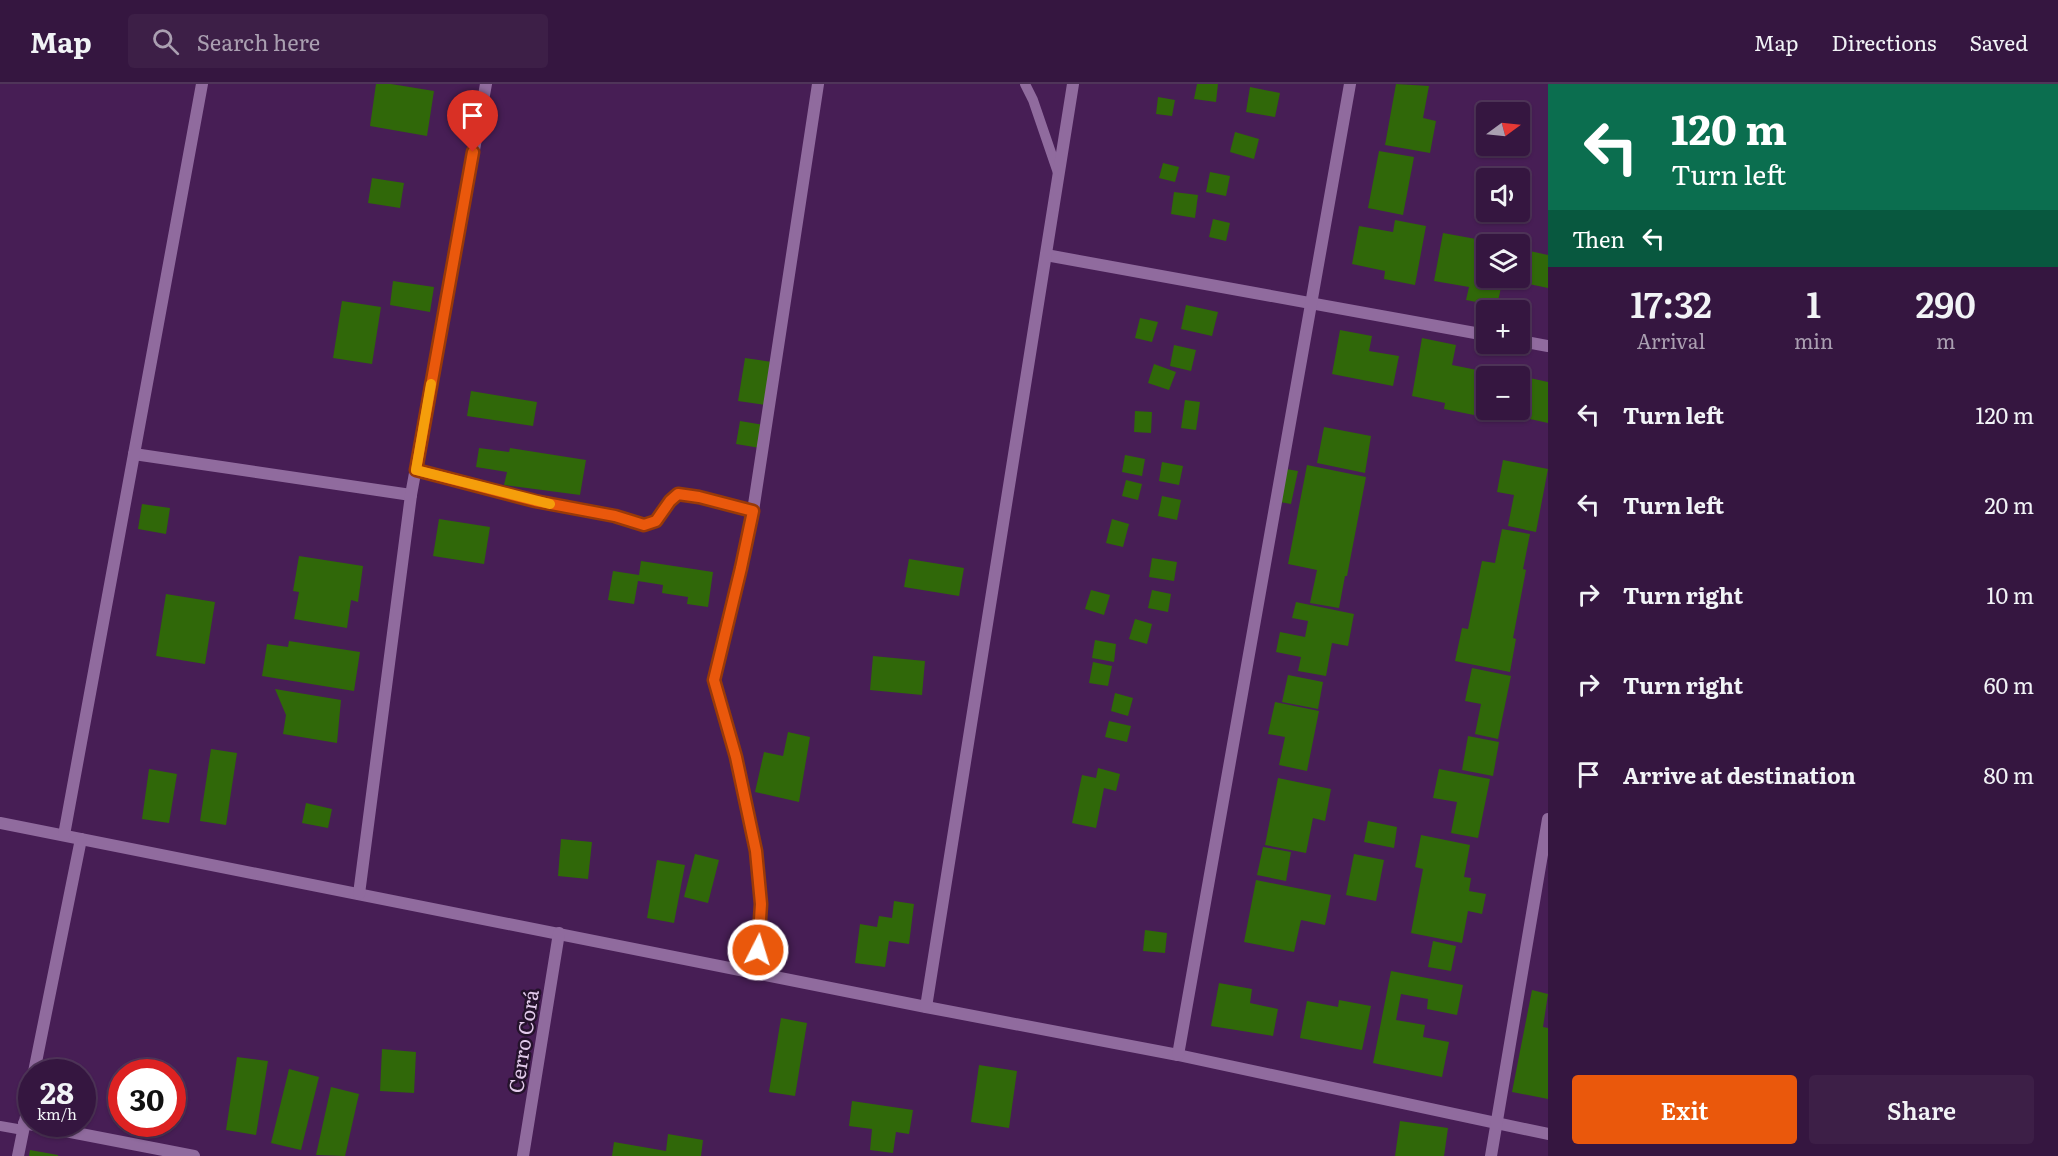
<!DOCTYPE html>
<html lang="en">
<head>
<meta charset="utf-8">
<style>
	body { margin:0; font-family:Literata,serif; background:#3d1f47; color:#f1f3f6; height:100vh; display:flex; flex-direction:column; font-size:22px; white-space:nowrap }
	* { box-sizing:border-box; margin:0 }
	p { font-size:20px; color:#aa9fb1 }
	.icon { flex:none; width:33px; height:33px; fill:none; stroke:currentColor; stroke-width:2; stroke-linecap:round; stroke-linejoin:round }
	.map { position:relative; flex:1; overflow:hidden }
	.sheet { display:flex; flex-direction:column; background:#351640; width:510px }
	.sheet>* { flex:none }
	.top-card { background:#0b6e4f; color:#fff; overflow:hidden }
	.needle { width:39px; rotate:75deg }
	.fabs { position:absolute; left:1476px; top:18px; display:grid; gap:12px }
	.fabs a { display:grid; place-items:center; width:54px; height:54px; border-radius:6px; background:#351640; box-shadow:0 2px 4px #0004,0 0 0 2px #4f3559; font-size:30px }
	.speed { position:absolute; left:18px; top:975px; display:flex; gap:12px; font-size:30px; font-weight:700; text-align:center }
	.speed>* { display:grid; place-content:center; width:78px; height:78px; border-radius:50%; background:#351640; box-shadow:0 2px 4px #0004,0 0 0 2px #4f3559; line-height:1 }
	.speed small { font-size:15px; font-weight:400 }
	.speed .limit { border:9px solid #d22; background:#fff; color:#111 }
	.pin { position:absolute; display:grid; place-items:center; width:51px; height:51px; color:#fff; margin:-62px -26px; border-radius:50% 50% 50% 0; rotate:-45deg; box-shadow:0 0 6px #0007 }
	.pin .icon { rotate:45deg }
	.me { position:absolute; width:66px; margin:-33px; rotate:5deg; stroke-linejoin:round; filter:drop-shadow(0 0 4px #0008) }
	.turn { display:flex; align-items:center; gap:21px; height:126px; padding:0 24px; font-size:27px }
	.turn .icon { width:78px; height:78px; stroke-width:2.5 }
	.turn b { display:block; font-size:42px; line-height:51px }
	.then { display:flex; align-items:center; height:57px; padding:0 24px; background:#0003; gap:12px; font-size:22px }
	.eta { display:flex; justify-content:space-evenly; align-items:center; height:102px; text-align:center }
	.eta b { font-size:36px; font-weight:600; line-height:42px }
	.action { display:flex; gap:12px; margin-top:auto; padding:12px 24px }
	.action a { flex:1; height:69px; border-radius:6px; background:#ea580c; color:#fff; font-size:24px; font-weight:600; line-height:69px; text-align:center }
	.action a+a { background:#3d1f47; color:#f1f3f6 }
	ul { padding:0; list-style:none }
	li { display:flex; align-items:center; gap:18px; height:90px; padding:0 24px }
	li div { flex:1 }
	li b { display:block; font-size:22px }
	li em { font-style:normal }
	header { display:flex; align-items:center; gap:36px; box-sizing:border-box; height:84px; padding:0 30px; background:#351640; border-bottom:2px solid #4f3559 }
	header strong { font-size:28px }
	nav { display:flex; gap:33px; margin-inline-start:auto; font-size:21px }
	.search { width:420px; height:54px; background:#3d1f47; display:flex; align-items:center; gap:15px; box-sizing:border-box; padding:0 21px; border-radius:6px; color:#aa9fb1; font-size:22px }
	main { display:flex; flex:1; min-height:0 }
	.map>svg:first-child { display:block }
</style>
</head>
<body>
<header>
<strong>Map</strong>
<div class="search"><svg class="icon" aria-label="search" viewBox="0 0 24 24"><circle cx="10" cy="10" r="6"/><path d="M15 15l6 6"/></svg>Search here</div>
<nav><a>Map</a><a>Directions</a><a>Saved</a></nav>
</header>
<main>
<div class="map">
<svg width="1548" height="1072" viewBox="0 0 1548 1072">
	<rect width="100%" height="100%" fill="#471e55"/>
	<g fill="#306809">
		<path d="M376,0H391L434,7L427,52L370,42Z"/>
		<path d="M1197,0H1218L1216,18L1194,15Z"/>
		<path d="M1396,0L1429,2L1423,34L1436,37L1430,69L1385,61Z"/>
		<path d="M1250,3L1280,9L1275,33L1246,28Z"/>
		<path d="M1158,13L1175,16L1172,32L1156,30Z"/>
		<path d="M1235,48L1259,55L1254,75L1230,68Z"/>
		<path d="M1379,67L1414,73L1403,131L1368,124Z"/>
		<path d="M1163,79L1179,83L1175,98L1159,94Z"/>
		<path d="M1210,88L1230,92L1226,112L1206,108Z"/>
		<path d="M372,94L404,99L400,124L368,119Z"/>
		<path d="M1174,108L1198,111L1195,134L1171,130Z"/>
		<path d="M1213,135L1230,139L1226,157L1209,153Z"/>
		<path d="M1395,136L1426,142L1415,201L1384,195L1385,187L1352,180L1359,142L1393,148Z"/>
		<path d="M1443,149L1498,159L1486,160V194H1503L1497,222L1466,216L1469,203L1434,197Z"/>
		<path d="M1525,166L1548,171V204L1519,198Z"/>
		<path d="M393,197L434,203L430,228L390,221Z"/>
		<path d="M342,217L381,223L372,280L333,274Z"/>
		<path d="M1186,221L1218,228L1212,252L1181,245Z"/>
		<path d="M1140,234L1158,238L1152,258L1135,254Z"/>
		<path d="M1340,246L1372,252L1369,267L1399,272L1393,302L1332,290Z"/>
		<path d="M1422,254L1456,261L1452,281L1482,287L1474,331L1444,325L1445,319L1412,312Z"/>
		<path d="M1174,261L1196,266L1191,287L1170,282Z"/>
		<path d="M745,274L772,278L766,321L738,317Z"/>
		<path d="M1154,280L1176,288L1169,306L1148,299Z"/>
		<path d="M1520,292L1548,298V339L1530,335L1532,326L1520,323Z"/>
		<path d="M471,307L537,318L533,342L467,332Z"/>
		<path d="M1185,316L1200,318L1196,346L1181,344Z"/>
		<path d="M1135,327L1152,328L1151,349L1134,348Z"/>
		<path d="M740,337L764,341L760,364L736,360Z"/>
		<path d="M1324,343L1371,352L1365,389L1317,379Z"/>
		<path d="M479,364L509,368L510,364L586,376L580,411L504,401L507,388L476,383Z"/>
		<path d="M1125,371L1145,375L1142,392L1122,388Z"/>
		<path d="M1503,376L1548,385L1536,448L1508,442L1514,411L1497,408Z"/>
		<path d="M1162,378L1183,382L1179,401L1159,397Z"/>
		<path d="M1307,381L1366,393L1347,492H1345L1339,524L1310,519L1317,486L1288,480Z"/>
		<path d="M1286,385L1298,387L1291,420L1280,418Z"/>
		<path d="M1126,396L1142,400L1138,416L1122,412Z"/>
		<path d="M1162,412L1181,416L1177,436L1158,432Z"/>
		<path d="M142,420L170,424L166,450L138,445Z"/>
		<path d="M439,435L490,443L484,480L433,472Z"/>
		<path d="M1112,435L1129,440L1123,463L1106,459Z"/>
		<path d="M1502,445L1530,450L1523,485L1526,486L1513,554L1516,555L1510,588L1455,577L1462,544L1468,545L1482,477L1495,479Z"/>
		<path d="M299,472L363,482L358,518L351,516L347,544L294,535L299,508L293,507Z"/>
		<path d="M1152,474L1177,478L1174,497L1149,493Z"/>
		<path d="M909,475L964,484L959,512L904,503Z"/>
		<path d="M641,477L713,488L708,523L687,520L688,513L662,509L663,501L638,497L634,520L608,516L613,487L639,491Z"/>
		<path d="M1091,506L1110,511L1104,531L1085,525Z"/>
		<path d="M1152,506L1171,510L1168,528L1148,524Z"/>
		<path d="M166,510L215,518L205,580L156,572Z"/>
		<path d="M1296,518L1354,530L1348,562L1332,559L1326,592L1298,587L1301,573L1276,568L1280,548L1305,553L1308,537L1292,534Z"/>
		<path d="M1135,535L1152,540L1147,560L1129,555Z"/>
		<path d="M1095,556L1116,560L1114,578L1092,574Z"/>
		<path d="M289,557L360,568L354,607L262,592L267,560L288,563Z"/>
		<path d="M873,572L925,577L922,611L870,606Z"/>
		<path d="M1093,578L1112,582L1108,602L1089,599Z"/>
		<path d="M1472,584L1511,592L1498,655L1475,650L1481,620L1465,617Z"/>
		<path d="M1288,591L1323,598L1318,625L1282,618Z"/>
		<path d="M275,605L341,616L337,659L283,650L286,631Z"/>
		<path d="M1115,609L1133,614L1128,632L1111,627Z"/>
		<path d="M1275,618L1319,627L1307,687L1279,681L1285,653L1268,650Z"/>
		<path d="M1109,637L1131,642L1127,658L1105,653Z"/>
		<path d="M788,648L810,653L799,718L755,708L764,668L783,672Z"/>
		<path d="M1468,652L1499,658L1493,692L1462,686Z"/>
		<path d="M211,665L237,669L226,741L200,737Z"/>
		<path d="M1098,684L1120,690L1116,707L1104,704L1096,744L1072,739L1082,691L1096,694Z"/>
		<path d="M149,685L177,690L169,739L142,735Z"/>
		<path d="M1439,685L1490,695L1478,754L1451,749L1457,718L1433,714Z"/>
		<path d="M1278,694L1331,705L1325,737L1313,734L1306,769L1265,761Z"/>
		<path d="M306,719L332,725L328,744L302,739Z"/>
		<path d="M1368,737L1397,743L1394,764L1364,758Z"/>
		<path d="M1421,751L1470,761L1464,793L1471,794L1469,807L1486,810L1482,830L1468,827L1462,859L1411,849L1423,785L1415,783Z"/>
		<path d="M561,755L592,758L588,795L558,792Z"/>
		<path d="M1263,763L1291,768L1286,797L1257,791Z"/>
		<path d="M695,770L719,776L708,819L684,813Z"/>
		<path d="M1354,770L1384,776L1376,817L1346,811Z"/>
		<path d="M657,776L685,781L674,839L647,834Z"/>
		<path d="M1256,796L1331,811L1325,841L1301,836L1294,868L1244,858Z"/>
		<path d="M894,817L914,820L909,860L889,857L885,883L855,879L860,840L877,843L879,832L892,834Z"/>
		<path d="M1145,846L1167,849L1165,869L1143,867Z"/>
		<path d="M1433,857L1456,862L1451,887L1428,883Z"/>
		<path d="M1391,887L1463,901L1457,931L1427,925L1428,915L1401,910L1396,936L1425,941L1423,953L1449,958L1442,993L1373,979Z"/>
		<path d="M1219,899L1252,905L1250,919L1278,925L1273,952L1211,942Z"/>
		<path d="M1532,906L1548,910L1543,943L1548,944V1015L1512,1008Z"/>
		<path d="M1339,916L1371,922L1362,966L1300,954L1307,917L1338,923Z"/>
		<path d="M781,934L807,939L795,1012L769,1008Z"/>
		<path d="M382,965L416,968L414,1009L380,1007Z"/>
		<path d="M237,973L268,977L256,1051L226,1046Z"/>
		<path d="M979,981L1017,987L1009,1044L971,1038Z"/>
		<path d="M289,985L319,993L301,1066L271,1059Z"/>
		<path d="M331,1003L359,1010L345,1072L316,1071Z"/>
		<path d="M852,1017L913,1026L909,1050L896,1048L893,1069L870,1066L872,1045L849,1042Z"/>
		<path d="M1400,1037L1448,1044L1444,1072H1395Z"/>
		<path d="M668,1050L703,1056L701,1072H612L614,1058L666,1067Z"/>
		<path d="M30,1066L58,1071V1072H29Z"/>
	</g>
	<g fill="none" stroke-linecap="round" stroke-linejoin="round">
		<g stroke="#906b9e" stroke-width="10">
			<path d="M1025,0L1033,16L1058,89"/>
			<path d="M0,1042L23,1046"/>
		</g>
		<g stroke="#906b9e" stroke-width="12">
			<path d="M1046,171L1486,251"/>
			<path d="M1520,257L1548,262"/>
			<path d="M134,370L411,411"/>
			<path d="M416,386L535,417L615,432L644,441L656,437L670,417L678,410L699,413L753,427"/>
			<path d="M0,739L926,923L1178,971L1548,1050"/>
			<path d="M64,751L202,0"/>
			<path d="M359,810L411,411L486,0"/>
			<path d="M756,888L761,820L756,767L736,673L714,596L741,484L753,427L818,0"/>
			<path d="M926,923L1073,0"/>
			<path d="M1178,971L1350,0"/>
			<path d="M34,988L81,755"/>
			<path d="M24,1039L194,1072"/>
			<path d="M18,1072L32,1003"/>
			<path d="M523,1072L559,849"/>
			<path d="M1491,1072L1548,735"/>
		</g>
	</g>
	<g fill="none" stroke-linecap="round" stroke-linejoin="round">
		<g stroke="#983908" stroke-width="15">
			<path id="route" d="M473,68L416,386L535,417L615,432L644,441L656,437L670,417L678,410L699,413L753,427L741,484L714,596L736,673L756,767L761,820L758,866"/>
		</g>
		<use href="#route" stroke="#ea580c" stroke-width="10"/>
		<path stroke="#f59e0b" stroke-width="10" d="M431,300L416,386L550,420"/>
	</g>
	<g text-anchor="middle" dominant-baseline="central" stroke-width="5" stroke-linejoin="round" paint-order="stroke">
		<g font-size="20" fill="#e2caeb" stroke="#24122b">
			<text transform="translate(522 957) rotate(-81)">Cerro Corá</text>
		</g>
	</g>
</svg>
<div class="fabs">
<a><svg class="needle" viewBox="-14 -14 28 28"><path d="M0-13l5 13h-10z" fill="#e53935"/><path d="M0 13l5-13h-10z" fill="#aa9fb1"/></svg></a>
<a><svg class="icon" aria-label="sound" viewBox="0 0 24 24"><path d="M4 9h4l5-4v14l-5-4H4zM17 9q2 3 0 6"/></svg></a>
<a><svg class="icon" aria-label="layers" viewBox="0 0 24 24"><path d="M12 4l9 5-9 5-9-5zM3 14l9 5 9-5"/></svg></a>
<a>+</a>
<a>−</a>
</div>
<div class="speed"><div>28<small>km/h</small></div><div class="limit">30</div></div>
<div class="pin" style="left:473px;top:68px;background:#d93025"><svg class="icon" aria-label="arrive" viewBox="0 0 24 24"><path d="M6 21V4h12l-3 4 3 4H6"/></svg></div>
<svg class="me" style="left:758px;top:866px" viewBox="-20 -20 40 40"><circle r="17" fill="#ea580c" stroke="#fff" stroke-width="3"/><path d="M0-11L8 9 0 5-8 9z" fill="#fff"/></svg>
</div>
<section class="sheet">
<div class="top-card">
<div class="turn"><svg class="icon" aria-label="left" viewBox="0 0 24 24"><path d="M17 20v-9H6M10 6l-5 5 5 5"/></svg><div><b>120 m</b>Turn left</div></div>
<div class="then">Then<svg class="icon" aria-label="left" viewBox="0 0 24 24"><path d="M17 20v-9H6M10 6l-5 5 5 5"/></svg></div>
</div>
<div class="eta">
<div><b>17:32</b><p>Arrival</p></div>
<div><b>1</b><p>min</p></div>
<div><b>290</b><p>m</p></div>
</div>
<ul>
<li><svg class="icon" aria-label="left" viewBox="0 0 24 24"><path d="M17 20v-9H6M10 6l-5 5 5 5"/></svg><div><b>Turn left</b></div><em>120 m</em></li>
<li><svg class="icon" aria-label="left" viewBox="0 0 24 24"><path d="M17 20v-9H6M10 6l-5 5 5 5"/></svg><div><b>Turn left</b></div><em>20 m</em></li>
<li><svg class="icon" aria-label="right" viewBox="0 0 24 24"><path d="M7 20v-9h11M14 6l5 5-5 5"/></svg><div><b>Turn right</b></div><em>10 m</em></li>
<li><svg class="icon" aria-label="right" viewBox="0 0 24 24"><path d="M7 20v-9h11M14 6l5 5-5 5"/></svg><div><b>Turn right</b></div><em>60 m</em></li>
<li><svg class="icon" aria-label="arrive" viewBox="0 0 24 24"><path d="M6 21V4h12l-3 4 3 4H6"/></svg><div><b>Arrive at destination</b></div><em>80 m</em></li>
</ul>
<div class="action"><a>Exit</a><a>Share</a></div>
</section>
</main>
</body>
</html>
